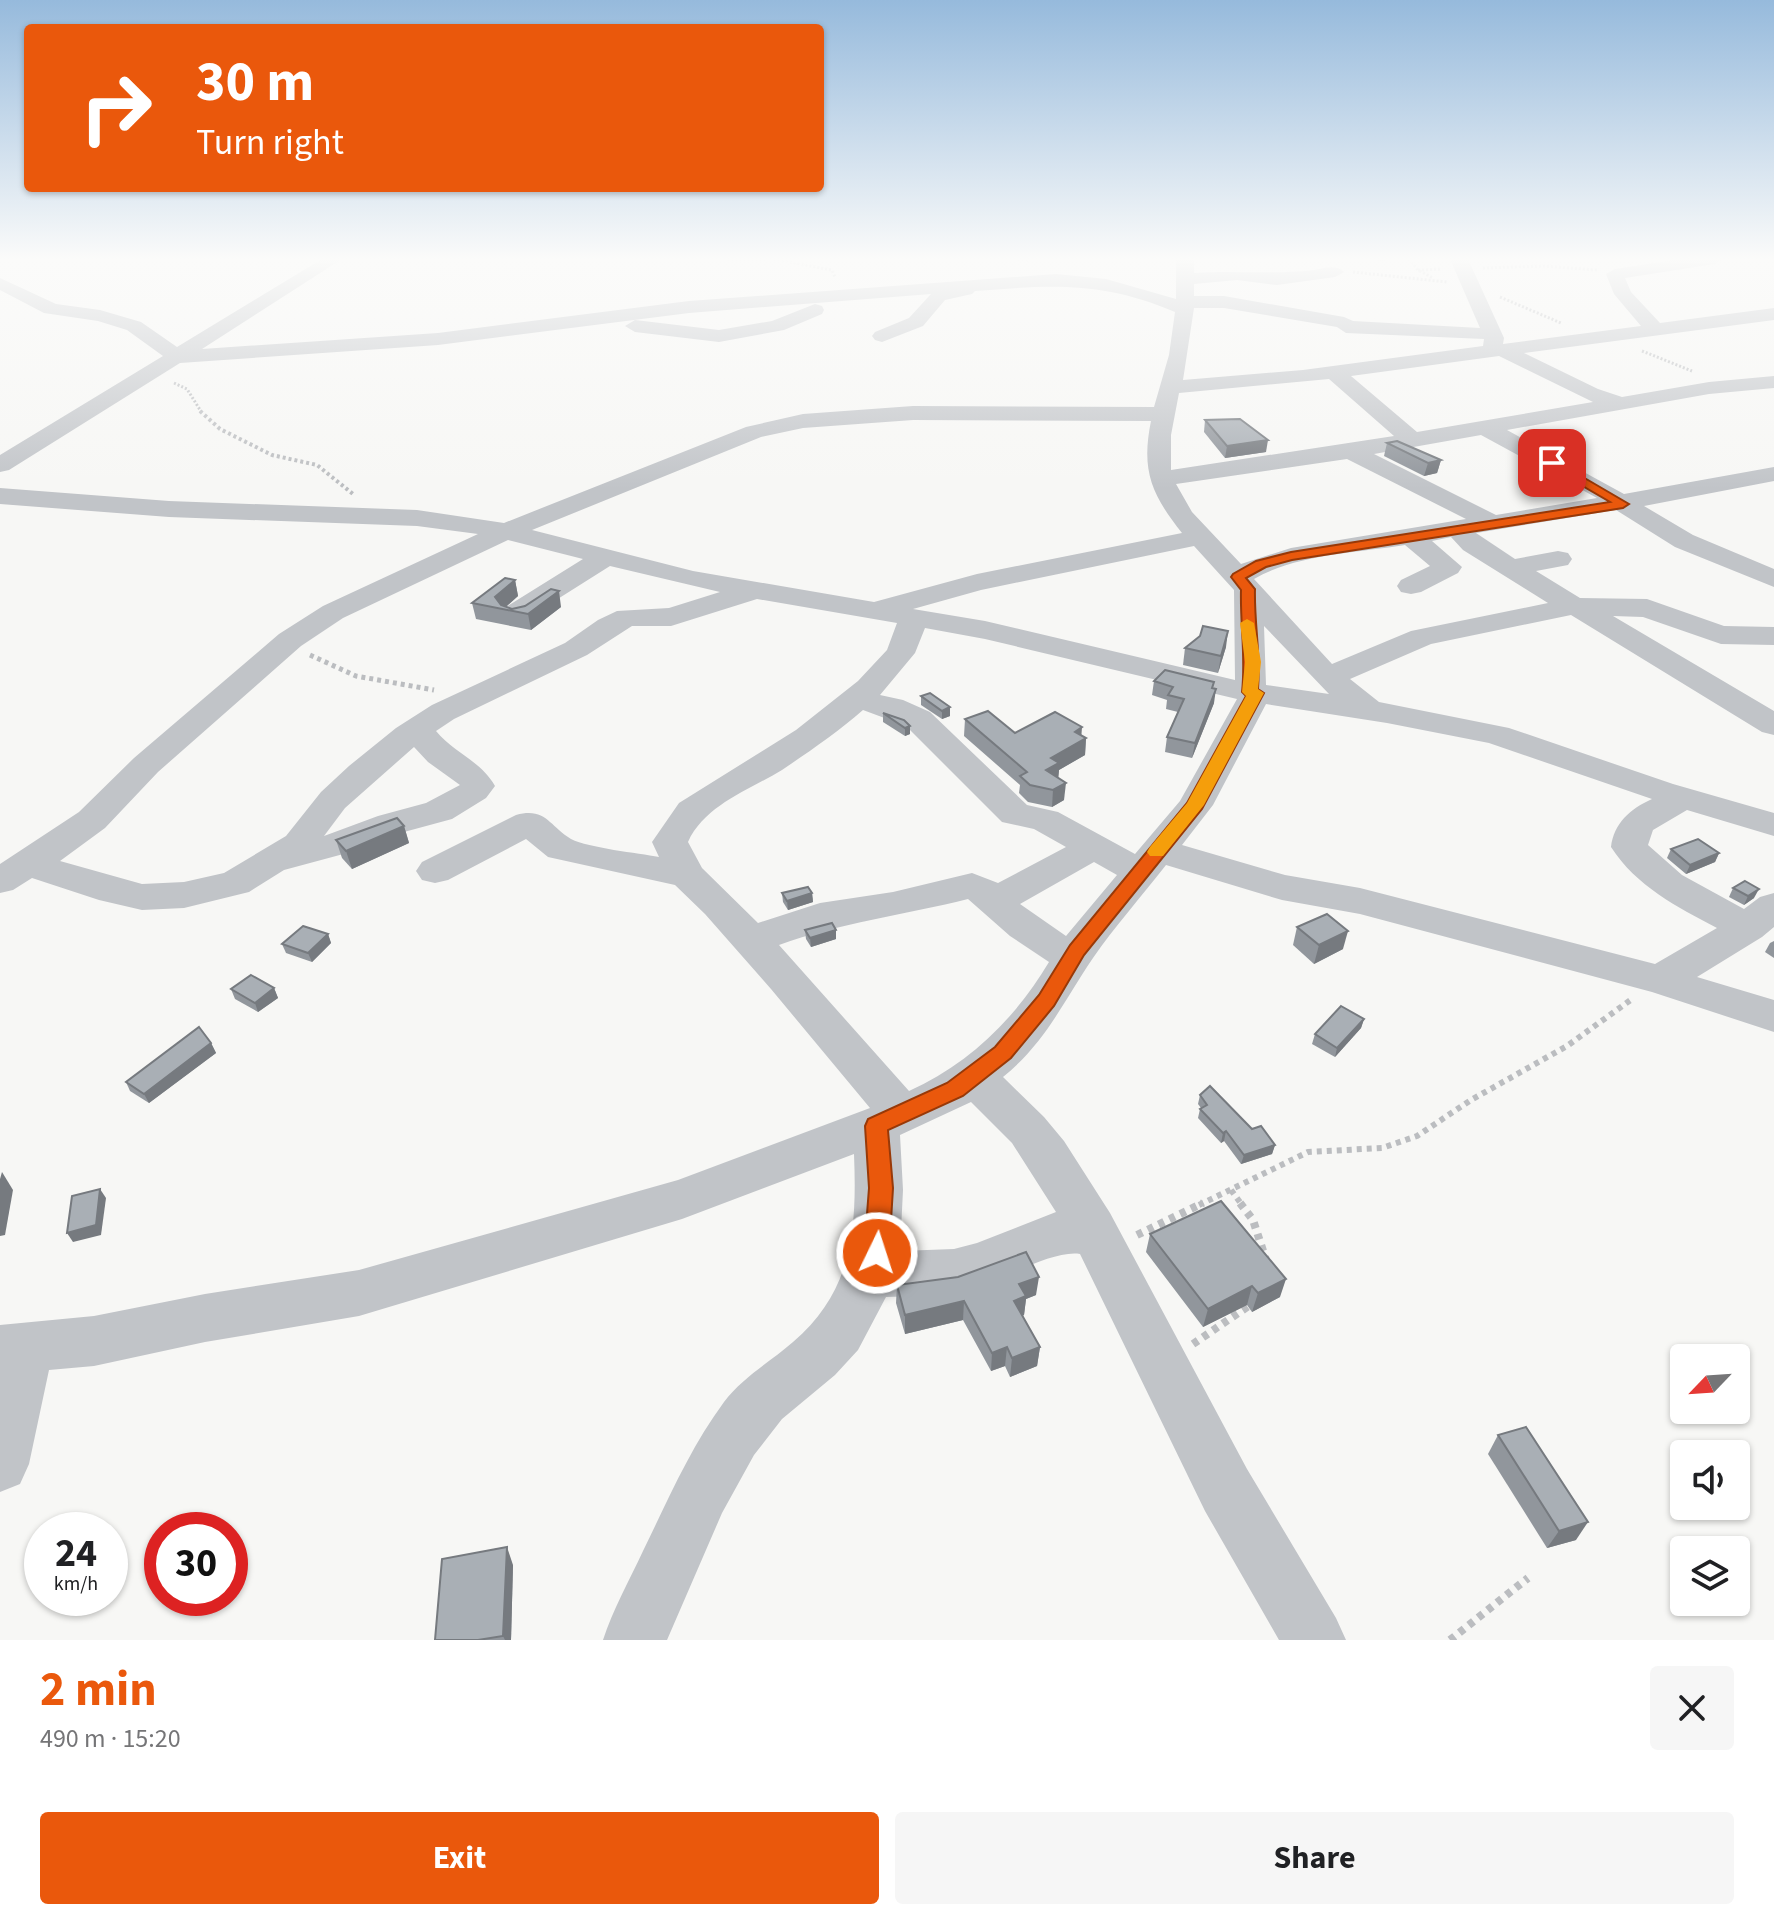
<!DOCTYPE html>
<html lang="en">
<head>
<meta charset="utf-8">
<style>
	body { margin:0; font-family:"Source Sans 3",sans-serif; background:#f6f6f6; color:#202124; height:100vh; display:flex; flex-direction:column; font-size:30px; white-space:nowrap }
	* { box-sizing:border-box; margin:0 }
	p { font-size:26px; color:#757577 }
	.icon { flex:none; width:44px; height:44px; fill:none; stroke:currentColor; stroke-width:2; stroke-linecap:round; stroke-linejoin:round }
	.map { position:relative; height:1640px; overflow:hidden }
	.details { display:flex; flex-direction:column; background:#fff; flex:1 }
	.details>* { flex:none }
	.top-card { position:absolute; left:24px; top:24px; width:800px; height:168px; border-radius:8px; box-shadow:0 2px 6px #0004; background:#ea580c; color:#fff; overflow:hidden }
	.needle { width:52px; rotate:245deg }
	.fabs { position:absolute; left:1670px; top:1344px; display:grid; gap:16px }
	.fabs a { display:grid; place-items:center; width:80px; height:80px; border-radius:8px; background:#fff; box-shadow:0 2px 6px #0004; font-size:40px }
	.speed { position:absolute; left:24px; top:1512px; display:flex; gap:16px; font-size:40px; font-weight:700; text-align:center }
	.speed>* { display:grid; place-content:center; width:104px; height:104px; border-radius:50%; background:#fff; box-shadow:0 2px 6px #0004; line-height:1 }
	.speed small { font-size:20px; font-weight:400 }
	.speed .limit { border:12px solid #d22; background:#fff; color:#111 }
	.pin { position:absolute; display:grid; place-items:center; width:68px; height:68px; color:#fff; margin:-34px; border-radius:16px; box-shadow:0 4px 12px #0006 }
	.me { position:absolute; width:88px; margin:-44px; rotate:4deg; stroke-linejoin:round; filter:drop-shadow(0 0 6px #0008) }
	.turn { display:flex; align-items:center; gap:28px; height:168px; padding:0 40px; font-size:36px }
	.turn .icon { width:104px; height:104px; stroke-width:2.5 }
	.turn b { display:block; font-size:56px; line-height:68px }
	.round { display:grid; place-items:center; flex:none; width:84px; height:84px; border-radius:8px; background:#f6f6f6 }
	.summary { display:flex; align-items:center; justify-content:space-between; height:136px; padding:0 40px }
	h1 { font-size:48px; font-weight:700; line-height:60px; color:#ea580c }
	.action { display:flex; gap:16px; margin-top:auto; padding:16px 40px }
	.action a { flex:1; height:92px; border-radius:8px; background:#ea580c; color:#fff; font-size:32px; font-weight:700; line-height:92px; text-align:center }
	.action a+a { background:#f6f6f6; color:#202124 }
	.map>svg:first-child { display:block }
</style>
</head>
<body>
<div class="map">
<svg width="1774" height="1640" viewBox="0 0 1774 1640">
	<rect width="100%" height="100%" fill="#f7f7f5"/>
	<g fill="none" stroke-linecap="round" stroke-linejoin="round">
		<g stroke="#bbbdc0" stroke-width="3" stroke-dasharray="2 2" stroke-linecap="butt">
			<path d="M727,259H766"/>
			<path d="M774,259L832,270L835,277"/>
			<path d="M1018,259L1030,261"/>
			<path d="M1409,259L1418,270L1433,278"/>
			<path d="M1483,268L1543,266L1597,270"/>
			<path d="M1418,270L1441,269"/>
			<path d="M1353,272L1447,282"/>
			<path d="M1500,297L1561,323"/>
			<path d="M1642,351L1692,371"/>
			<path d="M174,383L187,389L202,413"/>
		</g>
		<path stroke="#bbbdc0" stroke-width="4" stroke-dasharray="3 3" stroke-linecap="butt" d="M200,411L220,429L272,455L317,465L353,494"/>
		<path stroke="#bbbdc0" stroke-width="5" stroke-dasharray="4 4" stroke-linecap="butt" d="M310,655L356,676L434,690"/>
		<g stroke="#bbbdc0" stroke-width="6" stroke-dasharray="5 5" stroke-linecap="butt">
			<path d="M1231,1190L1242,1205"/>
			<path d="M1199,1205L1308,1152L1382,1148L1417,1136L1471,1100L1567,1046L1632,999"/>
		</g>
		<g stroke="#bbbdc0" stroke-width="8" stroke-dasharray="6 6" stroke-linecap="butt">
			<path d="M1240,1203L1253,1220L1266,1260"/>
			<path d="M1137,1235L1203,1203"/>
			<path d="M1193,1344L1250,1305"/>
			<path d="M1450,1640L1528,1578"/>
		</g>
		<g fill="#c1c4c8" fill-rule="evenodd">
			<path d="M322,259H342L202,349L438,333L689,301L1056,274L1106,279L1176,299V259H1194V273C1235,270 1274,275 1314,270C1325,268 1336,264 1344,272L1335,277L1277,285L1237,280L1194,284V296H1224L1344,317L1353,321L1480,328L1450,259H1468L1504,338L1503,344L1641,326L1614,294L1606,274L1615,269L1680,259H1723L1715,264L1625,278L1631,292L1660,323L1774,308V320L1524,353L1598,389L1622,397L1709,382L1774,376V388L1709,394L1507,430L1624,494L1774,467V481L1644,506L1693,535L1774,569V587L1675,547L1616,510L1476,533L1515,559L1558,551L1568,553L1572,559L1568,565L1536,571L1580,598L1647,599L1724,626L1774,627V645L1721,644L1643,617L1613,616L1774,711V735L1762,732L1571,615L1431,644L1350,679L1379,702L1509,728L1673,784L1774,813V836L1687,810L1653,830L1648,845L1682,875L1744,909L1760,897L1774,893V927L1762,937L1697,977L1774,1000V1032L1652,992L1360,914L1282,900L1166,865C1142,896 1115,926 1093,958C1063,1002 1046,1042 1003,1077L1044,1117L1064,1141L1110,1213L1247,1469L1336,1618L1346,1640H1279L1205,1511L1080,1254C1050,1249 991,1287 956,1293C933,1297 909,1296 886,1297L858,1350L835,1375L782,1419L754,1455L722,1513L667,1640H603C613,1609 629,1581 643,1551C668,1500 690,1448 724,1402C743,1377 770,1362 793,1342C853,1291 857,1228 854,1154L682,1219L359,1316L205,1342L94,1366L49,1370L29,1464L20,1484L0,1492V1325L94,1316L205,1294L359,1270L678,1180L870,1108L771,989L705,914L675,885L548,857L526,839L448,880L435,883L422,880L416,871L422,862L516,815C546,807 549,826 571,839C589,848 638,853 659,857L652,842L679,803L796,730L858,681L887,650L897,623L757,599L671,626H632L587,655L454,719L436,731C454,753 481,761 495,786L486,798L452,819L404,832L362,849L284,870L249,892L184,908L142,910L99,900L32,878L13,890L0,893V864L79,812L134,758L279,634L323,606L478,534L417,526L169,517L0,504V488L169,501L417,510L504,523L746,427L803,414L913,406L1154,407L1169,355L1175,312C1101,281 1053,285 975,291L972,294L945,300L923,326L882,342L875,340L872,336L875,332L909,318L931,294L689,313L438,345L180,363L9,470L0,472V455L163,356L127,330L98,321L44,313L0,290V278L56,304L100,310L141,322L177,347ZM1194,308H1224L1337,327L1346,333L1484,339L1483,346L1303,370L1183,380ZM1499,356L1593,402L1417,432L1351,376ZM1329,379L1394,436L1171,470V435L1179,393ZM913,420L1151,421C1141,470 1151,494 1182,533L977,574L874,602L693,571L532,530L761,437L803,428ZM1481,435L1597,498L1496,515L1374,454ZM1347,459L1466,519L1291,548L1241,564L1192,512L1176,484ZM1451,537L1463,550L1548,603L1411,631L1332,664L1254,579C1297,554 1356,553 1405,545L1430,566L1401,580L1397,586L1401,592L1411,594L1421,592L1458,573L1462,567L1432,541ZM508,540L583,559L506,607L501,613L506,619L516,622L526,619L610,566L720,592L669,608L617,611L598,620L565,643L432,705L396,728L349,766L321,792L286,836L224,873L184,882L142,884L60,861L105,828L158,772L301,646L343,618ZM1194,546L1234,590L1235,680L985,621L913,609L981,590ZM1264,626L1329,694L1266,685ZM925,628L985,639L1237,699L1180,801L1135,854L1058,812L1027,805L930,712L903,700L880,695L915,653ZM1266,704L1387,723L1489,743L1652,799C1630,809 1614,823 1611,847C1636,886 1677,907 1717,928L1655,964L1360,888L1285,875L1182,845L1213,805ZM863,710L906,726L1002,822L1034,829L1066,847L998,883L972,873L893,892L820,903L758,923L702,868L688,842C705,805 749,790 782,770C810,751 838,732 863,710ZM414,747L428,762L460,785L426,803L378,816L324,836L345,808ZM1094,862L1117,875L1066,936L1020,904ZM968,899L1010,936L1049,962C1015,1019 969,1064 909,1091L779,945C840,923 904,915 968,899ZM971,1102L1012,1143L1056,1212L977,1243L954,1249L900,1251L903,1190L900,1135Z"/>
			<path d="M815,304L822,306L824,310L822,314L784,330L719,342L635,332L625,326L635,320L719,330L772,321Z"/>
		</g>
	</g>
	<g fill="#91969c">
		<path d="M1366,259H1385V261Z"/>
		<path d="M1205,420L1266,452L1225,458L1204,432Z"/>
		<path d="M1387,443L1441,460L1437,473L1424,476L1384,456Z"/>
		<path d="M515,580L518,596L506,607L512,609L561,607L531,630L476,619L472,603Z"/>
		<path d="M1226,647L1218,673L1183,665L1185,648Z"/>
		<path d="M1154,681L1214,682L1213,688L1214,703L1192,758L1165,752L1167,737L1178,712L1166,709L1167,700L1152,695Z"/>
		<path d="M921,696L950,716L942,719L921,705Z"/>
		<path d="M883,713L910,726V734L905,736L883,722Z"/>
		<path d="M965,719L1015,733L1081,735L1086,738L1085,755L1059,770L1058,778L1064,800L1052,807L1028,802L1019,793L1020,785L964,736Z"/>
		<path d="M404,826L409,843L352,869L342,858L336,840Z"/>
		<path d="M1671,849L1719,853L1715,862L1686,874L1667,858Z"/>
		<path d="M1733,888L1754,898L1744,905L1729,897Z"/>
		<path d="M782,893H812L813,902L788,910L783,902Z"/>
		<path d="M1297,927L1343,949L1314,964L1293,945Z"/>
		<path d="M805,930L836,939L811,947L806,939Z"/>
		<path d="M328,934L331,943L312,962L286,953L282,944Z"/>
		<path d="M1774,941V958L1765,952L1770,943Z"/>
		<path d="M274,988L278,998L258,1012L235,999L231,989Z"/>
		<path d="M1364,1019L1361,1028L1335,1057L1312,1044L1315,1034Z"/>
		<path d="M211,1043L216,1053L149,1103L130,1091L126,1082Z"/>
		<path d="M1200,1095L1275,1145L1272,1154L1241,1164L1224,1141L1221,1143L1198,1118L1200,1109L1201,1108L1198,1104Z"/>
		<path d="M1150,1234L1280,1297L1252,1312L1247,1305L1203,1327L1146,1252Z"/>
		<path d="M897,1285L1036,1295L1026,1299L1024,1315L1022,1316L1040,1347L1037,1366L1010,1377L1005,1366L991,1371L963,1320L905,1334L896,1303Z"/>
		<path d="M1498,1435L1576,1540L1547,1548L1488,1454Z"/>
		<path d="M513,1565L511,1640H435Z"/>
	</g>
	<g fill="#767a7f">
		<path d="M1268,440L1266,452L1225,458L1227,446Z"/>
		<path d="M1441,460L1437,473L1424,476L1428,463Z"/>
		<path d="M515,580L518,596L503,609L495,597Z"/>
		<path d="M559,591L561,607L531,630L528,614Z"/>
		<path d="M1228,631L1226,647L1218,673L1221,656Z"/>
		<path d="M1216,689L1214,703L1192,758L1195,743Z"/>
		<path d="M950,707V716L942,719V711Z"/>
		<path d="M910,726V734L905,736V728Z"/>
		<path d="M1082,727L1081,741L1086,738L1085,755L1059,770L1058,781L1046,770L1051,758L1075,732Z"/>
		<path d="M1066,783L1064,800L1052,807L1053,790Z"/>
		<path d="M404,826L409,843L352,869L346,851Z"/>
		<path d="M1719,853L1715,862L1686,874L1690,865Z"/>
		<path d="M1759,889L1754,898L1744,905L1748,896Z"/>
		<path d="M812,893L813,902L788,910L787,901Z"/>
		<path d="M836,930V939L811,947L810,938Z"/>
		<path d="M1348,931L1343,949L1314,964L1319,945Z"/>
		<path d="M328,934L331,943L312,962L308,953Z"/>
		<path d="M274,988L278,998L258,1012L255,1003Z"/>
		<path d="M1364,1019L1361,1028L1335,1057L1337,1048Z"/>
		<path d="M211,1043L216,1053L149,1103L144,1094Z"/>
		<path d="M1226,1131L1224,1141L1221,1143L1223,1133Z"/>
		<path d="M1275,1145L1272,1154L1241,1164L1244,1155Z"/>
		<path d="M2,1172L13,1190L5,1235L0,1236V1179Z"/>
		<path d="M100,1189L106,1198L101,1235L73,1242L67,1233Z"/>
		<path d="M1039,1277L1036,1295L1026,1299L1024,1315L1012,1319L1014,1301L1019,1284Z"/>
		<path d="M1286,1279L1280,1297L1252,1312L1258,1293Z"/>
		<path d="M1252,1286L1247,1305L1203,1327L1208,1309Z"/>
		<path d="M964,1301L963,1320L905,1334V1315Z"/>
		<path d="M1007,1347L1005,1366L991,1371L992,1353Z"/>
		<path d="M1040,1347L1037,1366L1010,1377L1012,1358Z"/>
		<path d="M1588,1522L1576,1540L1547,1548L1559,1531Z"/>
		<path d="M507,1547L513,1565L511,1640H505L503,1636Z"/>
	</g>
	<g fill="#a9afb5" stroke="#767a7f" stroke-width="2">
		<path d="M1240,419L1268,440L1227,446L1205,420Z"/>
		<path d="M1397,441L1441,460L1428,463L1387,443Z"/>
		<path d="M505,578L515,580L495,597L501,605L512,609L525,606L551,589L559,591L528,614L472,603Z"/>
		<path d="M1203,626L1228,631L1221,656L1185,648L1200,636Z"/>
		<path d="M1165,670L1214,682L1212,688L1216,689L1195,743L1167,737L1184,699L1168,695L1173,687L1154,681Z"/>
		<path d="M930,693L950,707L942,711L921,696Z"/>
		<path d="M988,711L1015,733L1055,712L1082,727L1075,732L1086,738L1051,758L1059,763L1046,770L1066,783L1053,790L1030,785L1020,776L1027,772L965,719Z"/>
		<path d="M883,713L904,720L910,726L905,728Z"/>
		<path d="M397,818L404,826L346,851L336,840Z"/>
		<path d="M1698,839L1719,853L1690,865L1671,849Z"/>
		<path d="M1745,881L1759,889L1748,896L1733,888Z"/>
		<path d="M808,887L812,893L787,901L782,893Z"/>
		<path d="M1327,914L1348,931L1319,945L1297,927Z"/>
		<path d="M832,923L836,930L810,938L805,930Z"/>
		<path d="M303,926L328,934L308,953L282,944Z"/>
		<path d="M251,975L274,988L255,1003L231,989Z"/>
		<path d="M1341,1006L1364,1019L1337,1048L1315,1034Z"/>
		<path d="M199,1027L211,1043L144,1094L126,1082Z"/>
		<path d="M1210,1086L1252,1129L1261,1126L1275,1145L1244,1155L1226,1131L1223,1133L1200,1109L1207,1105L1200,1095Z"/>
		<path d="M100,1189L96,1225L67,1233L72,1196Z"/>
		<path d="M1221,1201L1286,1279L1258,1293L1252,1286L1208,1309L1150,1234Z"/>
		<path d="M1026,1252L1039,1277L1019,1284L1026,1296L1014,1301L1040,1347L1012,1358L1007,1347L992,1353L964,1301L905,1315L897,1285L958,1277Z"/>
		<path d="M1526,1427L1588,1522L1559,1531L1498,1435Z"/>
		<path d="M507,1547L503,1636L478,1640H435L442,1559Z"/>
	</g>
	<linearGradient id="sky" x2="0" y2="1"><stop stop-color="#96badc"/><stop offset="0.53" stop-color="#fbfbfa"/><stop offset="1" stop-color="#fbfbfa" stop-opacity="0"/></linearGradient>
	<rect width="1774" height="489" fill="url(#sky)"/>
	<path fill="#ea580c" stroke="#983908" stroke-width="2" d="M1552,459L1629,504L1623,508L1292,560L1266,567L1246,578L1255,589C1254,623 1261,655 1258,689L1264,693L1202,809L1084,955L1054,1006L1011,1058L963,1096L888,1130L893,1188L889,1253L886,1261L877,1264L868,1261L864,1253L869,1188L865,1126L868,1119L947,1083L995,1047L1039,995L1070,945L1187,803L1246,696L1242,692C1246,657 1240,624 1241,590L1231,577L1233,574L1256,561L1291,552L1610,502L1548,466V460Z"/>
	<path fill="#f59e0b" d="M1247,619L1254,623L1261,662L1258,689L1264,693L1204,805L1163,856H1150L1147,852L1150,847L1187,803L1246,696L1242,692L1245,662L1240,623Z"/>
</svg>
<div class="fabs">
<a><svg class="needle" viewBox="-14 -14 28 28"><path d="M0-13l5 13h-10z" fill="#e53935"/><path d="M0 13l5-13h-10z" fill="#757577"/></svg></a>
<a><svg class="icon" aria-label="sound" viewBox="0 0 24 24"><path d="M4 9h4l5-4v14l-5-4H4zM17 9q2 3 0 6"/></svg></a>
<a><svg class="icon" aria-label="layers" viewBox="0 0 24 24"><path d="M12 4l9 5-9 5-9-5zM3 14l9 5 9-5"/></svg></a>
</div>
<div class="speed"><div>24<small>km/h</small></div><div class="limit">30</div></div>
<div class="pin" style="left:1552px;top:463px;background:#d93025"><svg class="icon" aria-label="arrive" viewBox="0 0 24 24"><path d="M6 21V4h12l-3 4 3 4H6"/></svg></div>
<svg class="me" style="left:877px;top:1253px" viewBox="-20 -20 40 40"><circle r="17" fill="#ea580c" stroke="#fff" stroke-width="3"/><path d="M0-11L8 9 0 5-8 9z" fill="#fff"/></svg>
<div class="top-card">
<div class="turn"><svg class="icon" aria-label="right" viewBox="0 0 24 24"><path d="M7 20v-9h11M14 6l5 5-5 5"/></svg><div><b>30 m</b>Turn right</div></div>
</div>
</div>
<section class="details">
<div class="summary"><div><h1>2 min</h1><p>490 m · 15:20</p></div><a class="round"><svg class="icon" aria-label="close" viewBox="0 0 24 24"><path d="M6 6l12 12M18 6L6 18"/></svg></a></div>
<div class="action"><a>Exit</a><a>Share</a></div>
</section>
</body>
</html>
